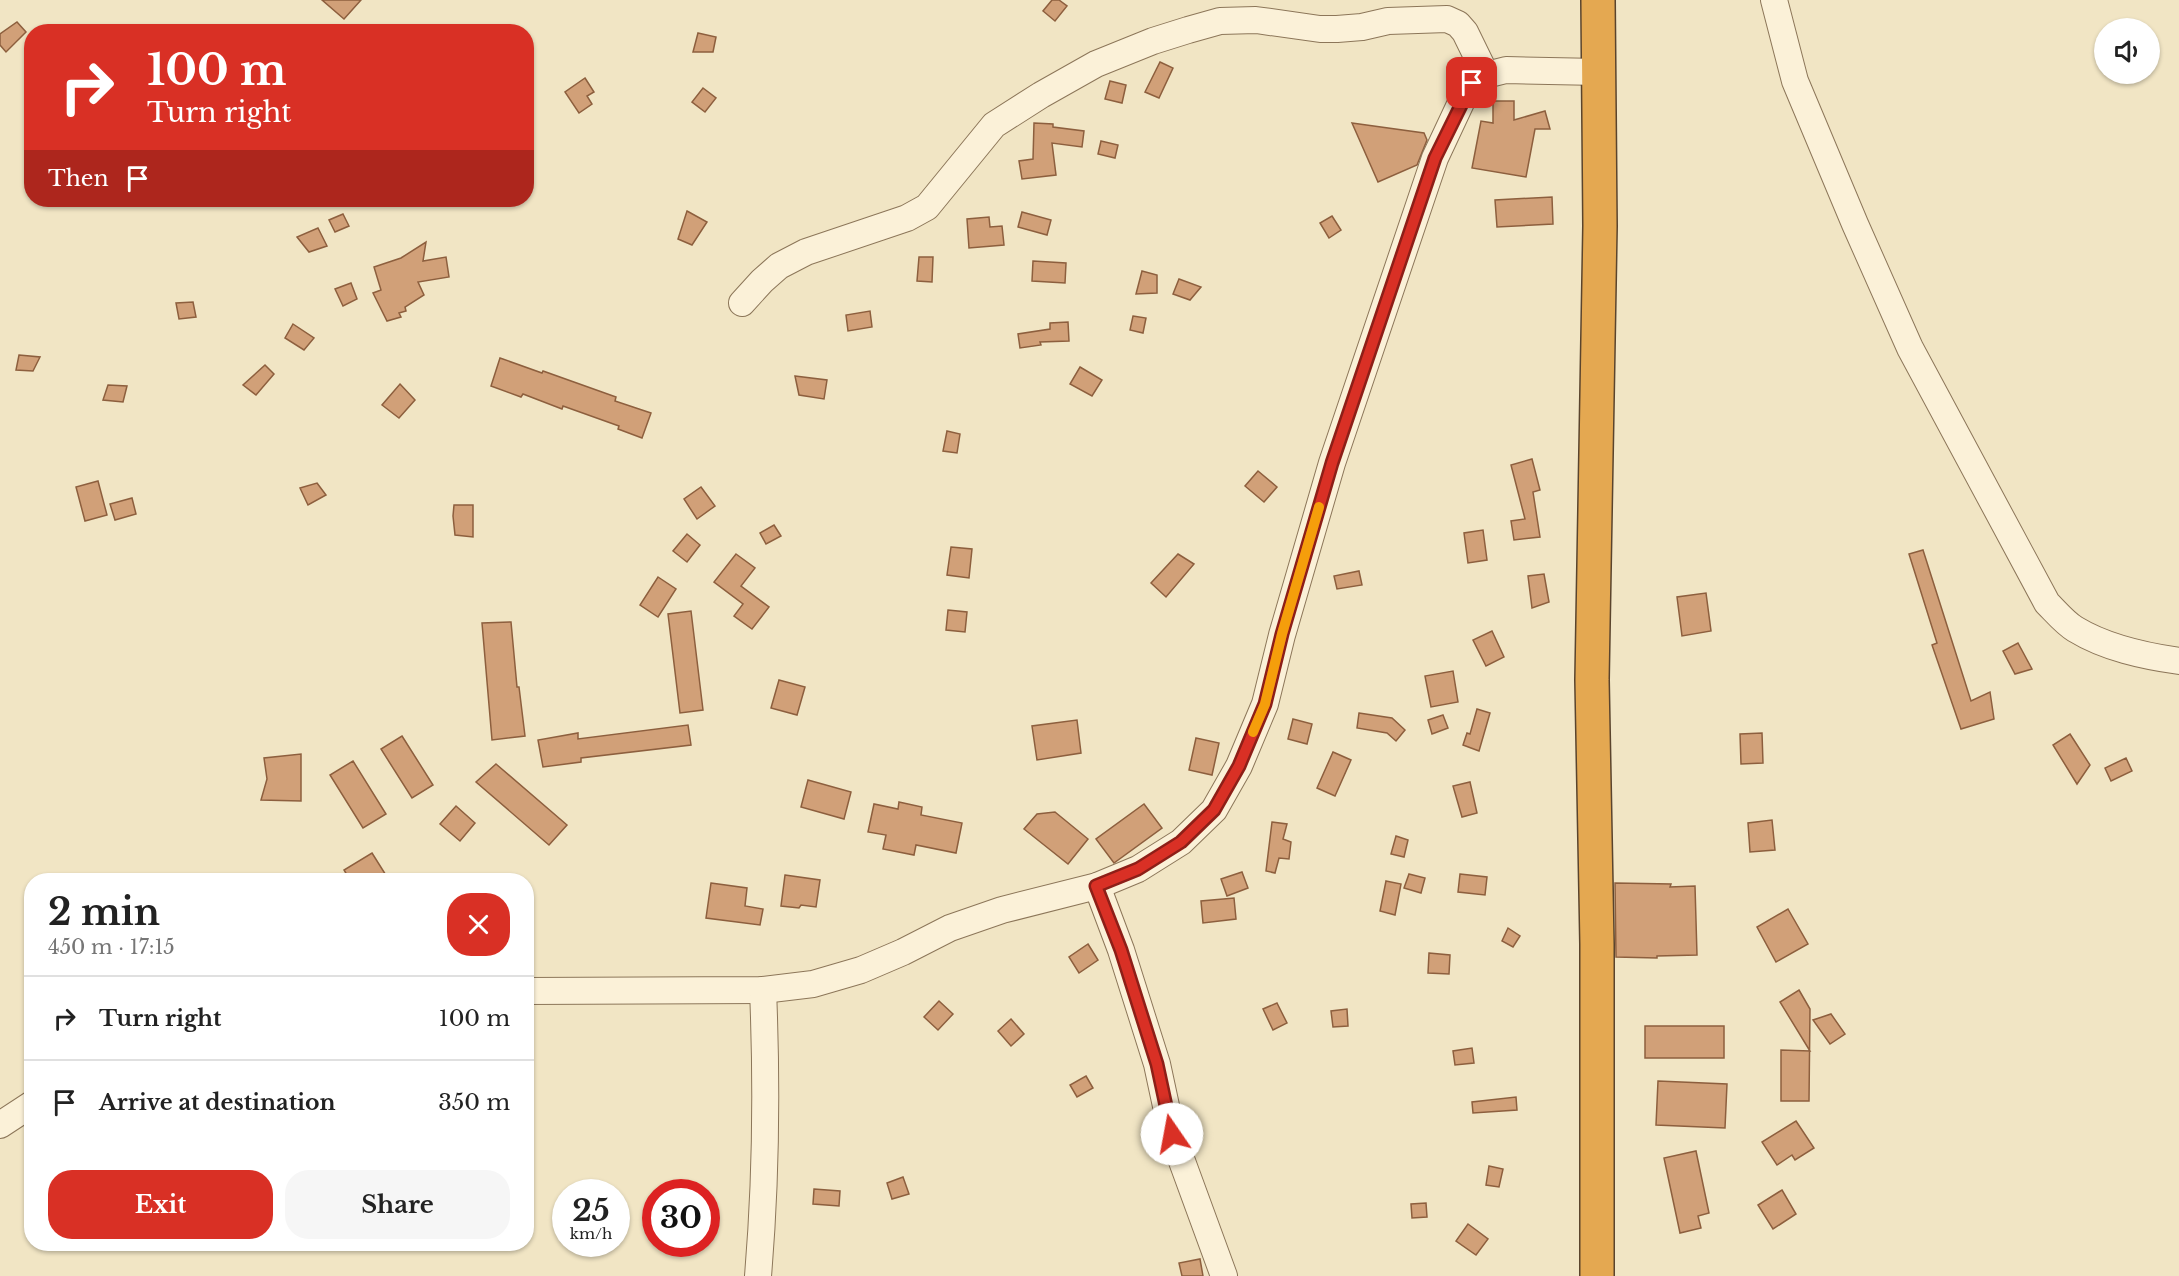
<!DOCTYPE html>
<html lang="en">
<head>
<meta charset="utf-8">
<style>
	body { margin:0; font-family:"Libre Baskerville",serif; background:#f6f6f6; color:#222; height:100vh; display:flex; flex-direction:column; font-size:22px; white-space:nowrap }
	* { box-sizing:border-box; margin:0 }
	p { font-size:20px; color:#767676 }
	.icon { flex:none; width:33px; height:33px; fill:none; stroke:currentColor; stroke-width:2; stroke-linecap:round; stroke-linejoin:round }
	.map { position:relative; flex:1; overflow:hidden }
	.details { position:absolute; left:24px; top:873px; width:510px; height:378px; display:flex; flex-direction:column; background:#fff; border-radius:24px; box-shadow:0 2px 4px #0004 }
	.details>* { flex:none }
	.top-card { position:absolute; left:24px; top:24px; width:510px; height:183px; border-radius:24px; box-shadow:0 2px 4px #0004; background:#d93025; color:#fff; overflow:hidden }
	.buttons { position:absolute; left:2094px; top:18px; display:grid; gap:12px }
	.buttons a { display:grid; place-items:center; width:66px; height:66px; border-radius:50%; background:#fff; box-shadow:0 2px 4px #0004; font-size:30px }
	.speed { position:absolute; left:552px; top:1179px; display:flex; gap:12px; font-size:30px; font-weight:700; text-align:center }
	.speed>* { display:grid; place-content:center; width:78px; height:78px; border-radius:50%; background:#fff; box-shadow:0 2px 4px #0004; line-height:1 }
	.speed small { font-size:15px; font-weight:400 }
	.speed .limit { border:9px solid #d22; background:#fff; color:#111 }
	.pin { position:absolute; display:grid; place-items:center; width:51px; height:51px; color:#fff; margin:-26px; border-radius:12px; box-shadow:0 3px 9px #0006 }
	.me { position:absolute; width:66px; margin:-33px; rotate:348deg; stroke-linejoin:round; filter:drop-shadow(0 0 4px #0008) }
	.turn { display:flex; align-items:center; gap:21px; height:126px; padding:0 24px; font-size:27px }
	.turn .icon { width:78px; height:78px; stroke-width:2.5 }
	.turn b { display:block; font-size:42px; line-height:51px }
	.then { display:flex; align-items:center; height:57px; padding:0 24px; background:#0003; gap:12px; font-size:22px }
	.round { display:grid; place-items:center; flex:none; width:63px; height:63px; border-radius:24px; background:#f6f6f6 }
	.summary { display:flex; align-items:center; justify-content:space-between; height:102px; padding:0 24px }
	h1 { font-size:36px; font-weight:700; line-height:45px }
	.button { display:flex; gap:12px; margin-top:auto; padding:12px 24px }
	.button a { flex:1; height:69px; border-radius:24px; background:#d93025; color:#fff; font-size:24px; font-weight:700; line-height:69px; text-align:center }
	.button a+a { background:#f6f6f6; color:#222 }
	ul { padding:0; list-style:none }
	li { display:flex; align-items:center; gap:18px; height:84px; padding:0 24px; border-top:2px solid #e0e0e0 }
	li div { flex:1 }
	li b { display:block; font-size:22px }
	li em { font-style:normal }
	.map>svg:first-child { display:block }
</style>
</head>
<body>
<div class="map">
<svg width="2179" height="1276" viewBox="0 0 2179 1276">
	<rect width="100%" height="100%" fill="#f1e5c4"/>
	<g fill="#d1a078" stroke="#8d5f3e" stroke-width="1.5">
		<path d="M322,0H361L344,19Z"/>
		<path d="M1052,0H1059L1067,6L1055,21L1043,11Z"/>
		<path d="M17,22L26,32L6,52L0,45V34Z"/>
		<path d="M698,33L716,37L713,52H693Z"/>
		<path d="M1160,62L1173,68L1159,98L1145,92Z"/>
		<path d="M585,78L594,92L587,96L592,104L579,113L565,92Z"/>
		<path d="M1110,81L1126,85L1122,103L1105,99Z"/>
		<path d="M703,88L716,98L705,112L692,102Z"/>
		<path d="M1493,101H1514V120L1545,111L1550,129H1535L1526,177L1472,168L1481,121L1493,123Z"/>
		<path d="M1034,123L1053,124V127L1084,131L1082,147L1052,143L1056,175L1022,179L1019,161L1033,159Z"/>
		<path d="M1352,123L1424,133L1427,140L1417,165L1378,182Z"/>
		<path d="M1101,141L1118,145L1115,158L1098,154Z"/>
		<path d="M1552,197L1553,224L1497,227L1495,200Z"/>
		<path d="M687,211L707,222L692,245L678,239Z"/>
		<path d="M1022,212L1051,220L1047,235L1018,227Z"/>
		<path d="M343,214L349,226L335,232L329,220Z"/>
		<path d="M1332,216L1341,230L1329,238L1320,223Z"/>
		<path d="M989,217L990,227L1002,226L1004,245L969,248L967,219Z"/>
		<path d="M318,228L327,246L309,252L297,237Z"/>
		<path d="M426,242L423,261L446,257L449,277L418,282L424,295L405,307L406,311L399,313L401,317L387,321L373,293L381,290L374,267L401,258Z"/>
		<path d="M919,257H933L932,282L917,281Z"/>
		<path d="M1033,261L1066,263L1065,283L1032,281Z"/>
		<path d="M1142,271L1157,275V293L1136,294Z"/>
		<path d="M1179,279L1201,287L1190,300L1173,294Z"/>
		<path d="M351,283L357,299L343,306L335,289Z"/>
		<path d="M193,302L196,317L179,319L176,303Z"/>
		<path d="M870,311L872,327L848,331L846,315Z"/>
		<path d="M1133,316L1146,318L1143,333L1130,330Z"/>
		<path d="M1068,322L1069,341L1040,342L1041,345L1020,348L1018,334L1050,329V323Z"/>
		<path d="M293,324L314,338L304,350L285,338Z"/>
		<path d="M19,355L40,357L33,371L16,370Z"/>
		<path d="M500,358L542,373L543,371L616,397L615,401L651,413L642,438L618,429L619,426L563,406L562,409L523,394L521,397L491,386Z"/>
		<path d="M265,365L274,374L256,395L243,385Z"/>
		<path d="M1080,367L1102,380L1092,396L1070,384Z"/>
		<path d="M795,376L827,380L824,399L799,395Z"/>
		<path d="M400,384L415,400L399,418L382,405Z"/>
		<path d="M108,385L127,386L123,402L103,400Z"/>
		<path d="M947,431L960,434L957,453L943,451Z"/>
		<path d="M1532,459L1540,490L1533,492L1540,537L1514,540L1511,521L1525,519L1511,465Z"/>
		<path d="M1258,471L1277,487L1264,502L1245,486Z"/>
		<path d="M98,481L107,515L85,521L76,487Z"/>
		<path d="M317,483L326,495L308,505L300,488Z"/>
		<path d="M701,487L715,506L697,519L684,499Z"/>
		<path d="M132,498L136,514L115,520L110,504Z"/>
		<path d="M454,505H473V537L455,535L453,516Z"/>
		<path d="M774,525L781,536L766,544L760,533Z"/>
		<path d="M1483,530L1487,560L1468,563L1464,533Z"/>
		<path d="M687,534L700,545L687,562L673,551Z"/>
		<path d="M951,547L972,549L969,578L947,575Z"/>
		<path d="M1923,550L1971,701L1990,692L1994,719L1961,729L1932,645L1937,643L1909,554Z"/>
		<path d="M736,554L755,568L741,586L769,607L752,629L734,616L743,604L714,582Z"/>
		<path d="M1178,554L1194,564L1166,597L1151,583Z"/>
		<path d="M1359,571L1362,585L1337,589L1334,576Z"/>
		<path d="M1544,574L1549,602L1532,608L1528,576Z"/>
		<path d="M658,577L676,589L658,617L640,605Z"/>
		<path d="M1706,593L1711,631L1682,636L1677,597Z"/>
		<path d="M948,610L967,612L965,632L946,630Z"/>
		<path d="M691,611L703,710L680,713L668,614Z"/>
		<path d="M511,622L517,687H519L525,736L492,740L482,623Z"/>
		<path d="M1492,631L1504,657L1486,666L1473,640Z"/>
		<path d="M2018,643L2032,669L2015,674L2003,651Z"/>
		<path d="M1453,671L1458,702L1431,707L1425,676Z"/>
		<path d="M779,680L805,687L797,715L771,708Z"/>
		<path d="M1477,709L1490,713L1479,751L1463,745L1467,733L1470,734Z"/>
		<path d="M1359,713L1392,718L1405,730L1396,741L1387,733L1357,728Z"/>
		<path d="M1443,715L1448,728L1432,734L1428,720Z"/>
		<path d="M1293,719L1312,724L1307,744L1288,739Z"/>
		<path d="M1077,720L1081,753L1037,760L1032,726Z"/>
		<path d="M688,725L691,745L581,758V762L543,767L538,740L578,733V739Z"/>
		<path d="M1762,733L1763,763L1741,764L1740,734Z"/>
		<path d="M2070,734L2090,765L2077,784L2053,745Z"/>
		<path d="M402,736L433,785L412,798L381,749Z"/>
		<path d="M1196,738L1219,743L1212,775L1189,770Z"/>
		<path d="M1333,752L1351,760L1335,796L1317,788Z"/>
		<path d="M301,754V801L261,800L267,779L264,758Z"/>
		<path d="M2126,758L2132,771L2111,781L2105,768Z"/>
		<path d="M353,761L386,814L363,828L330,775Z"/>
		<path d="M496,764L567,825L549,845L476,782Z"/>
		<path d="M808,780L851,792L844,819L801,807Z"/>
		<path d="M1470,782L1477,813L1462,817L1453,786Z"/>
		<path d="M899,802L922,807L921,815L962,823L956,853L916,845L914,855L883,849L886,835L868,832L874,804L898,809Z"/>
		<path d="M1144,804L1162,828L1114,863L1096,839Z"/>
		<path d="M456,806L475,823L460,841L440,824Z"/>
		<path d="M1055,812L1088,839L1068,864L1024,829L1037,814Z"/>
		<path d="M1772,820L1775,850L1750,852L1748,823Z"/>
		<path d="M1272,822L1287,824L1283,839L1291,842L1289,859L1279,858L1275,873L1266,871Z"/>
		<path d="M1396,836L1408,840L1404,857L1391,854Z"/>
		<path d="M372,853L389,880H350L344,870Z"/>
		<path d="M1242,872L1248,888L1227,896L1221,879Z"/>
		<path d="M1409,874L1425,878L1421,893L1404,888Z"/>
		<path d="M1460,874L1487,877L1485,895L1458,892Z"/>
		<path d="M785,875L820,880L816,907L801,905L799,908L781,906Z"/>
		<path d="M1386,881L1401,884L1395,915L1380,911Z"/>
		<path d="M711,883L747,888L745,906L763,909L760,925L706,918Z"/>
		<path d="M1615,883L1671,884L1670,887L1695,886L1697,955L1657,956V958L1616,957Z"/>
		<path d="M1234,898L1236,919L1203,923L1201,901Z"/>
		<path d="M1788,909L1808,944L1776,962L1757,927Z"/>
		<path d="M1508,928L1520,936L1513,947L1502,941Z"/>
		<path d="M1088,944L1098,960L1079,973L1069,957Z"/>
		<path d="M1429,953L1450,955L1449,974L1428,973Z"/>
		<path d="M1799,990L1810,1009L1809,1101H1781V1050L1810,1051L1780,1002Z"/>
		<path d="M939,1001L953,1014L938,1030L924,1017Z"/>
		<path d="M1277,1003L1287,1023L1273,1030L1263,1009Z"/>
		<path d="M1347,1009L1348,1026L1333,1027L1331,1011Z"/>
		<path d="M1831,1014L1845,1034L1830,1044L1813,1020Z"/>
		<path d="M1011,1019L1024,1034L1011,1046L998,1031Z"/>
		<rect x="1645" y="1026" width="79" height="32"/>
		<path d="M1472,1048L1474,1063L1455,1065L1453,1051Z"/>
		<path d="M1086,1076L1093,1088L1077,1097L1070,1085Z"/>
		<path d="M1658,1081L1727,1084L1725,1128L1656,1125Z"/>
		<path d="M1516,1097L1517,1110L1473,1113L1472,1102Z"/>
		<path d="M1796,1121L1814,1148L1795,1160L1792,1155L1777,1165L1762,1142Z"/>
		<path d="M1696,1151L1709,1213L1698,1216L1701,1228L1680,1233L1664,1158Z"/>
		<path d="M1489,1166L1503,1169L1499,1187L1486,1185Z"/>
		<path d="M903,1177L909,1194L892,1199L887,1183Z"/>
		<path d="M814,1189L840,1191L839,1206L813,1204Z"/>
		<path d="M1782,1190L1796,1214L1773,1229L1758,1205Z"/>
		<path d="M1426,1203L1427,1217L1412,1218L1411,1204Z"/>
		<path d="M1468,1224L1488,1239L1476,1255L1456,1241Z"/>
		<path d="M1200,1259L1203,1276H1182L1179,1263Z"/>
	</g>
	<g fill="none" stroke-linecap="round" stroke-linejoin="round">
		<g stroke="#8c7659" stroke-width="28">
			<g id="minor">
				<path d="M1774,0L1795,81L1855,224L1910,348L2047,603C2056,612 2065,623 2075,629C2106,648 2144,656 2179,661"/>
				<path d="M742,303L762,281L779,266L806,252L907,218L927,207L994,125L1041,95L1096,64L1153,41L1188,30L1220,21L1256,20L1320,29H1337L1362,27L1388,21L1447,19L1458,24L1465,32L1486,75"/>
				<path d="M1097,886L1121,950L1157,1064L1172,1134L1224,1276"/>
				<path d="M526,991L763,990L813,984L861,970L903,952L950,928L1002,910L1097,886L1138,869L1181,842L1214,810L1239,766L1265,704L1282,635L1332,463L1435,158L1465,94L1472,83L1486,75L1506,70L1599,72"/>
				<path d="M0,1125L32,1104"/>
				<path d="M758,1276C766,1181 767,1086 763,990"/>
			</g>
		</g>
		<g stroke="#5a442d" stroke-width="36">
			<path id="highway" d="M1597,1276V944L1592,680L1600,226L1598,0"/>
		</g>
		<use href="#minor" stroke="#fbf1d8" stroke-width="26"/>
		<use href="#highway" stroke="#e4a851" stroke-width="33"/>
	</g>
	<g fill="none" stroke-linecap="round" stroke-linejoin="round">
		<g stroke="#8d1f18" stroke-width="15">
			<path id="route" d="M1172,1134L1157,1064L1121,950L1096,886L1138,869L1181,842L1214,810L1239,766L1265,704L1282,634L1332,463L1435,158L1472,83"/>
		</g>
		<use href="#route" stroke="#d93025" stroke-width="10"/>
		<path stroke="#f59e0b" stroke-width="10" d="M1253,732L1265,704L1282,634L1319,507"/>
	</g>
</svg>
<div class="buttons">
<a><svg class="icon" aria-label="sound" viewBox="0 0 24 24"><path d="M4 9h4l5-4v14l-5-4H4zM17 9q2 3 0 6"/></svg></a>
</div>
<div class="speed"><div>25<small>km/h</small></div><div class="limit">30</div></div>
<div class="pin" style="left:1472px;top:83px;background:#d93025"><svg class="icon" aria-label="arrive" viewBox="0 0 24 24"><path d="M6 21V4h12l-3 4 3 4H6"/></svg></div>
<svg class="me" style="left:1172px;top:1134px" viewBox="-20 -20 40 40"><circle r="19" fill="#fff"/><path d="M0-13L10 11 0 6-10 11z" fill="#d93025"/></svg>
<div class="top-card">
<div class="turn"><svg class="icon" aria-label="right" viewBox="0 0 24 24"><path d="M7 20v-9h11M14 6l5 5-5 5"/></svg><div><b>100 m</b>Turn right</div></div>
<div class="then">Then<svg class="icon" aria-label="arrive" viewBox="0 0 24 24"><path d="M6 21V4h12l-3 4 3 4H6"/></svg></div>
</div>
<section class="details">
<div class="summary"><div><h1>2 min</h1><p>450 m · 17:15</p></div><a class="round" style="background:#d93025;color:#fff"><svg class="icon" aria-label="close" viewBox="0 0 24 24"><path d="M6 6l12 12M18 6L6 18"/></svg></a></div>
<ul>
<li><svg class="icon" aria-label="right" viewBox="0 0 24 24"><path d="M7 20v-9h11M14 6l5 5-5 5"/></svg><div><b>Turn right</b></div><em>100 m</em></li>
<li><svg class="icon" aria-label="arrive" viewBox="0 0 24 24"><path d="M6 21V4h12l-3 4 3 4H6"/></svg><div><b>Arrive at destination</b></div><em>350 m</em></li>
</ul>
<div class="button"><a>Exit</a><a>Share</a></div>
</section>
</div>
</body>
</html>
